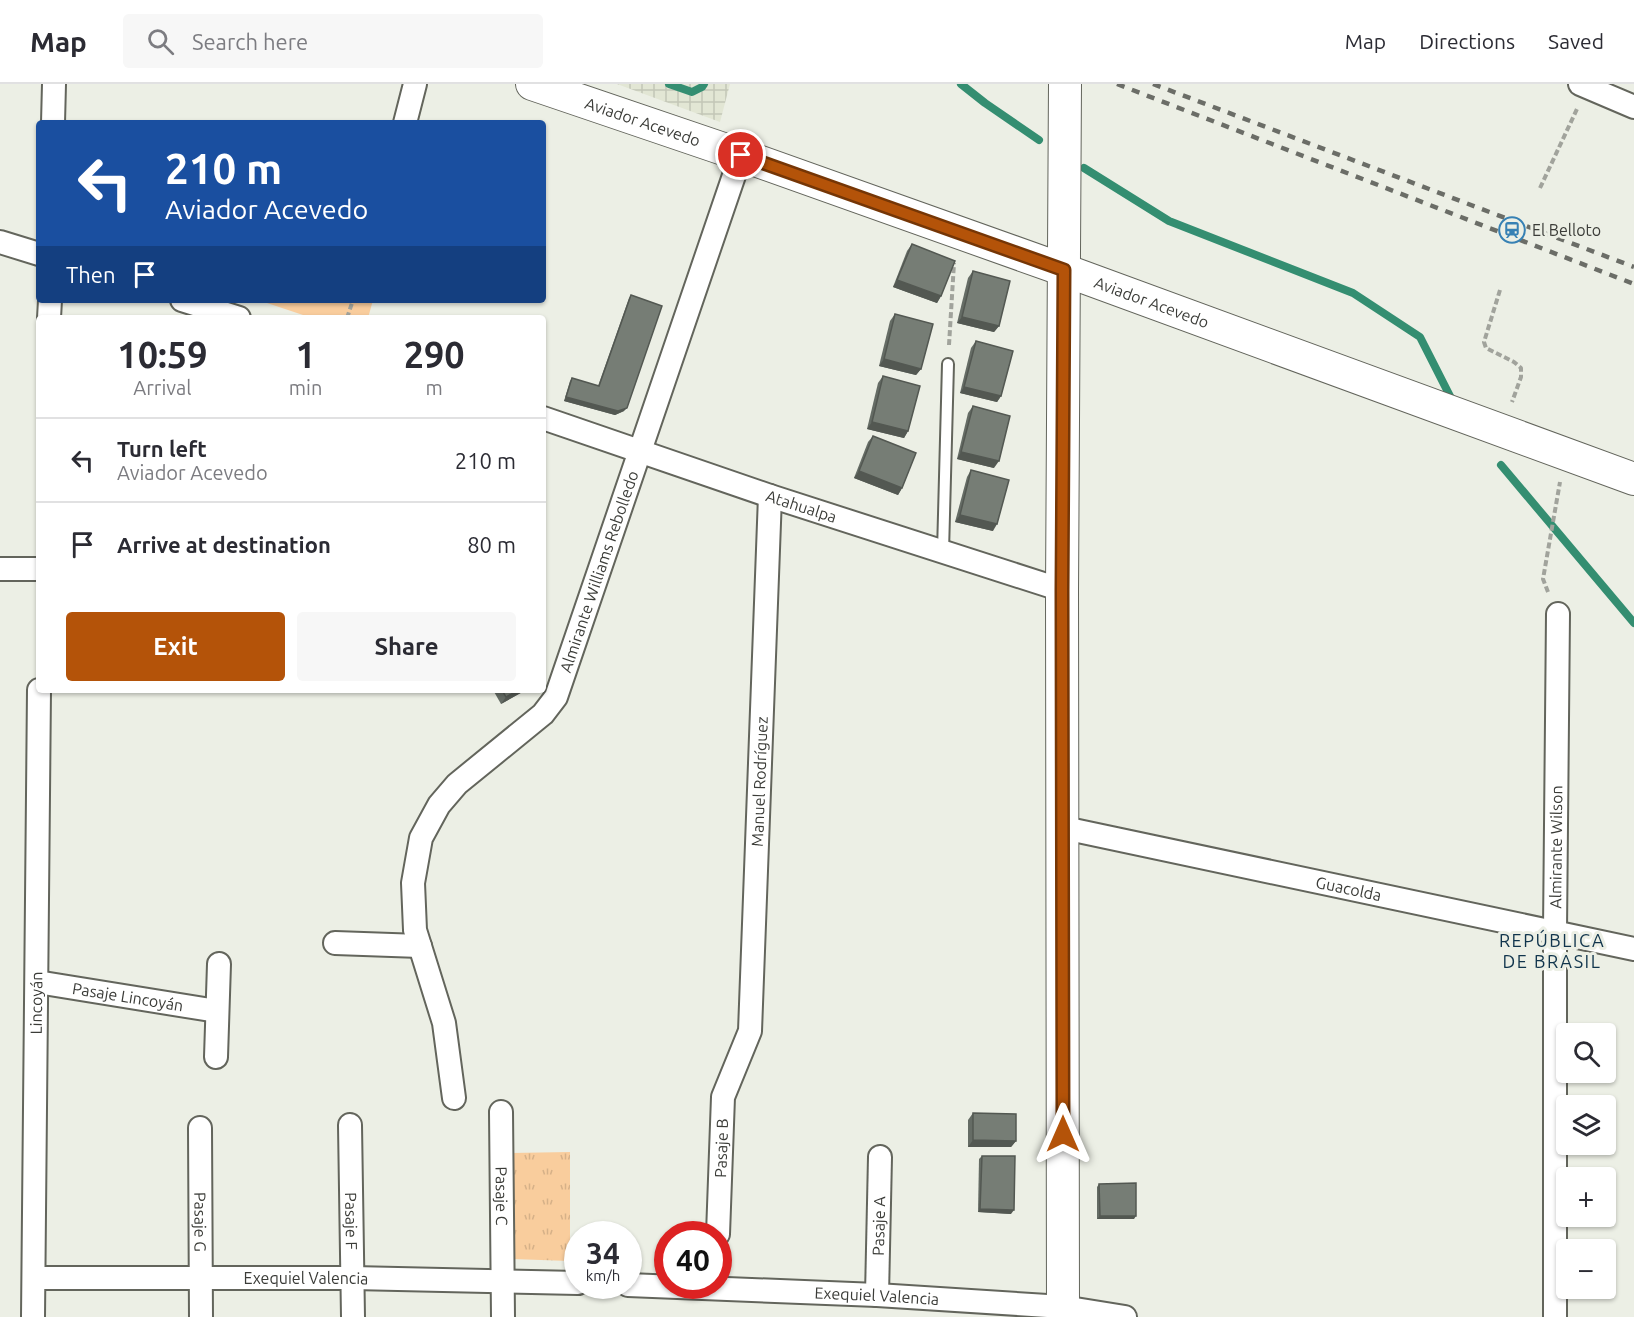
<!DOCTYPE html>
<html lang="en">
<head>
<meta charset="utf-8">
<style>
	body { margin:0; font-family:Ubuntu,sans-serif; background:#f7f7f7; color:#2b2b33; height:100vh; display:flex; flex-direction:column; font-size:22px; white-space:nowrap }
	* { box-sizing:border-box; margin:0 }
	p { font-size:20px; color:#7c7c81 }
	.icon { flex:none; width:33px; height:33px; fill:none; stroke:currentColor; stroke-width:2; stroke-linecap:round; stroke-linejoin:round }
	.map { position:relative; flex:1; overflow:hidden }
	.panel { position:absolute; left:36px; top:231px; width:510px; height:378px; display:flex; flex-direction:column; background:#fff; border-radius:6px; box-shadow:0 2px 4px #0004 }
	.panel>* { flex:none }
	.top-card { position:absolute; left:36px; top:36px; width:510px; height:183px; border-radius:6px; box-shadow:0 2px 4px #0004; background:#1a4fa0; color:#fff; overflow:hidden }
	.controls { position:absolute; left:1556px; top:939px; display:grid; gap:12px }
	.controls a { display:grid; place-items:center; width:60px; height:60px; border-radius:6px; background:#fff; box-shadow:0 2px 4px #0004; font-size:30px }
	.speed { position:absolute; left:564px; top:1137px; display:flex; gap:12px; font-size:30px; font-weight:700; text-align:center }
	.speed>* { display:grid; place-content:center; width:78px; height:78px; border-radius:50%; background:#fff; box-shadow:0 2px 4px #0004; line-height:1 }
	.speed small { font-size:15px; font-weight:400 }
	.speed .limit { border:9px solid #d22; background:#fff; color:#111 }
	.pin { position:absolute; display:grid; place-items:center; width:51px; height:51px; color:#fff; margin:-26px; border:3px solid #fff; border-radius:50%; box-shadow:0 2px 6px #0007 }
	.me { position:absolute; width:66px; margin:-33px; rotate:0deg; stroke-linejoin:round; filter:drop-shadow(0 0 4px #0008) }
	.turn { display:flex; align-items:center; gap:21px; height:126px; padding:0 30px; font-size:27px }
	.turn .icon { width:78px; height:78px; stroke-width:2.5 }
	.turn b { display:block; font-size:42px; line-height:51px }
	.then { display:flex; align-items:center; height:57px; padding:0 30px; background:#0003; gap:12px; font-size:22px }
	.eta { display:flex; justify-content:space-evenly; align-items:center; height:102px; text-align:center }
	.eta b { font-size:36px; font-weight:700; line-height:42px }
	.action { display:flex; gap:12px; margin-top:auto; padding:12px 30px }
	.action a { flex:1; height:69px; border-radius:6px; background:#b45309; color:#fff; font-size:24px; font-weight:700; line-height:69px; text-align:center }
	.action a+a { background:#f7f7f7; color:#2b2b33 }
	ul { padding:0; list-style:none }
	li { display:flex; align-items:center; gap:18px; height:84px; padding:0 30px; border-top:2px solid #e1e1e2 }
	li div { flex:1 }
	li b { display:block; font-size:22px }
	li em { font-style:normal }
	header { display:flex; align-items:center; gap:36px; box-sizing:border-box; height:84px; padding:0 30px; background:#fff; border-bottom:2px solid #e1e1e2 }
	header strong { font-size:28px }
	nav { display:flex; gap:33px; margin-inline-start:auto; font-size:21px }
	.search { width:420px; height:54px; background:#f7f7f7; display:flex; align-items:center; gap:15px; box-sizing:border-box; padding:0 21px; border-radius:6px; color:#7c7c81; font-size:22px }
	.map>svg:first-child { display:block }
</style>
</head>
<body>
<header>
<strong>Map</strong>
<div class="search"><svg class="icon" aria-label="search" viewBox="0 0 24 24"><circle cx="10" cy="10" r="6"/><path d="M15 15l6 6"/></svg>Search here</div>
<nav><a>Map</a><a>Directions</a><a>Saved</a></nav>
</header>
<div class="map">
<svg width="1634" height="1233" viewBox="0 0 1634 1233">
	<defs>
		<pattern id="industrial-grid" width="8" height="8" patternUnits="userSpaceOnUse" patternTransform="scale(1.5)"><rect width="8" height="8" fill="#e2e6d4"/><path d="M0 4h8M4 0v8" fill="none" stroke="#c3c6b7"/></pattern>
		<pattern id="grass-tufts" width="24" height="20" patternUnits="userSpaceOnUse" patternTransform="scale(1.5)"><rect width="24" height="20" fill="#f9cd9d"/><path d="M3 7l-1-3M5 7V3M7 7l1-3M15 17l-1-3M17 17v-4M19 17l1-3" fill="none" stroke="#d6b188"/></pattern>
	</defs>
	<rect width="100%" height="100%" fill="#ecefe5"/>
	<path fill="url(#industrial-grid)" d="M617,0H730L720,38Z"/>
	<path fill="url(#grass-tufts)" d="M570,1068V1177L512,1175L510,1069Z"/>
	<path fill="#f9cd9d" d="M258,216H373L368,234H312Z"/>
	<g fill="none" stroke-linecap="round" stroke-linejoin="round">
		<g stroke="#348e71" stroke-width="8">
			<path d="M669,0L692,8L702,3L704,0"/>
			<path d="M961,0L985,19L1039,56"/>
			<path d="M1084,84L1169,137L1353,209L1420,253L1452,316"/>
			<path d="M1501,381L1634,539"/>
		</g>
		<g stroke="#63655c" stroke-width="14">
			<path id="lane" d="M943,468L948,280"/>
		</g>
		<g stroke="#63655c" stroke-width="26">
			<g id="street">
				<path d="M1580,0L1634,23"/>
				<path d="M53,39L54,0"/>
				<path d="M405,39L415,0"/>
				<path d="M0,158L39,170"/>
				<path d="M182,216L239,234"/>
				<path d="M49,234L50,216"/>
				<path id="s1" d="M543,334L770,412L1062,506"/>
				<path d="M0,485H39"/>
				<path id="s2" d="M1064,744L1634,865"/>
				<path d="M335,859L420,862"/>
				<path id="s3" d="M37,898L217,927"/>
				<path d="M216,973L219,880"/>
				<path id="s4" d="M454,1014L444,939L415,846L413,799L421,754L439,721L457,700L543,630L556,613L741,71"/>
				<path id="s5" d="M501,1028L503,1233"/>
				<path id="s6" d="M350,1041L353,1233"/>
				<path id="s7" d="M200,1044L201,1233"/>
				<path id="s8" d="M718,1150L723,1013L750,947L770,412"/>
				<path id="s9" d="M34,1194H353L578,1199"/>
				<path id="s10" d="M628,1201L877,1211L1063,1223L1125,1233"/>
				<path id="s11" d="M877,1211L880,1073"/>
				<path id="s12" d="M33,1233L39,606"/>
				<path id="s13" d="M1555,1233V847L1558,530"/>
			</g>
		</g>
		<g stroke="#63655c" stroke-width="34">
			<g id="secondary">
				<path id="s14" d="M532,0L741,71L1064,186L1634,395"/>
				<path d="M1063,1233L1062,506L1065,0"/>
			</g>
		</g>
		<g stroke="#a1a39c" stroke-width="4" stroke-dasharray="6 3" stroke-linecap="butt">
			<path d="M1540,104L1577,25"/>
			<path d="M1500,206L1484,258L1486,264L1514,278L1521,284V293L1512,318"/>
			<path d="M347,234L353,216"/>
			<path d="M949,261L954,179"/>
			<path d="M1548,508L1543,495L1560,398"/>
		</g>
		<use href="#lane" stroke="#fff" stroke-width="10"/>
		<use href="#street" stroke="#fff" stroke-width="22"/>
		<use href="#secondary" stroke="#fff" stroke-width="32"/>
		<g stroke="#6b6d67" stroke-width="4.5" stroke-dasharray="8 8" stroke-linecap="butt">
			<path d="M1117,0L1634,200"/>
			<path d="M1153,0L1634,183"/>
		</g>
	</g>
	<g fill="#656c65">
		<path d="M912,160L941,212L937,219L893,203L907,167Z"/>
		<path d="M973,187L999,242L994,248L957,239L968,194Z"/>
		<path d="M631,211L624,327L615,331L564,317L570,297L572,294L598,302L629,214Z"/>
		<path d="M895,230L921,285L916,291L879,282L890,237Z"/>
		<path d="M976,257L1001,312L997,318L960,309L971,264Z"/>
		<path d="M883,292L908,347L904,354L867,345L878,299Z"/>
		<path d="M973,322L994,384L957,375L968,329Z"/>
		<path d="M873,352L902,404L898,411L854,394L868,358Z"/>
		<path d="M971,386L993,447L955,438L967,393Z"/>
		<path d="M493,606H526L501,620Z"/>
		<path d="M973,1029L1016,1057L1011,1063H968V1036Z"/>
		<path d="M982,1072L1011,1130L978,1128L979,1075Z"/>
		<path d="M1099,1100L1134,1135H1097V1103Z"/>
	</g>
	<g fill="#535852">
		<path d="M897,196L941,212L937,219L893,203Z"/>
		<path d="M962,233L999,242L994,248L957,239Z"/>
		<path d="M884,275L921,285L916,291L879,282Z"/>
		<path d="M964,303L1001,312L997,318L960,309Z"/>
		<path d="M566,313L627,324L624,327L615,331L564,317Z"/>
		<path d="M872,338L908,347L904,354L867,345Z"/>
		<path d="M961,368L999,377L994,384L957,375Z"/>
		<path d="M859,387L902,404L898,411L854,394Z"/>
		<path d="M960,431L997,440L993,447L955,438Z"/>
		<path d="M519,606H526L501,620L506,613Z"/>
		<path d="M973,1056L1016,1057L1011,1063H968Z"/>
		<path d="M980,1125L1014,1126L1011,1130L978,1128Z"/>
		<path d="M1100,1132H1136L1134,1135H1097Z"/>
	</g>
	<g fill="#767d75" stroke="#535852" stroke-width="1.5">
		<path d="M912,160L955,177L941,212L897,196Z"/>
		<path d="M973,187L1010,197L999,242L962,233Z"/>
		<path d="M631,211L662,222L627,324L618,327L566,313L572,294L599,302Z"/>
		<path d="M895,230L933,240L921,285L884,275Z"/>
		<path d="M976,257L1013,267L1001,312L964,303Z"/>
		<path d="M883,292L920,302L908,347L872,338Z"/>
		<path d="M973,322L1010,332L999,377L961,368Z"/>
		<path d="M873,352L916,369L902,404L859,387Z"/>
		<path d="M971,386L1009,396L997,440L960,431Z"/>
		<path d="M502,606H519L506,613Z"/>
		<path d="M973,1029L1016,1030V1057L973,1056Z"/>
		<path d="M982,1072H1015L1014,1126L980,1125Z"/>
		<path d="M1136,1099V1132H1100L1099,1100Z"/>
	</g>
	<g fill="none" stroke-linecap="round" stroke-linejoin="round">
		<g stroke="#753606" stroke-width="15">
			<path id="route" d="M741,71L1064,186L1062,506L1063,1050"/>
		</g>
		<use href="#route" stroke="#b45309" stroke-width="10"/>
	</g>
	<defs>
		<g id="station-ring" transform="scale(1.35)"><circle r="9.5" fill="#ecefe5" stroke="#3781b4" stroke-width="1.5"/><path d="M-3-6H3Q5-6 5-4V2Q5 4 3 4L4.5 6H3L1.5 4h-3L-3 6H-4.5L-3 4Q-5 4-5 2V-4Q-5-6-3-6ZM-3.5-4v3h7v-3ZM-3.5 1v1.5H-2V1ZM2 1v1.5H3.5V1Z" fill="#3781b4"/></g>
	</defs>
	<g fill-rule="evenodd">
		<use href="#station-ring" x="1512" y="146"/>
	</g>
	<g text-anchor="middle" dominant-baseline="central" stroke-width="6" stroke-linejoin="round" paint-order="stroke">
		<g font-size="16" fill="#3b3c38" stroke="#ecefe5">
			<text stroke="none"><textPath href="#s14" startOffset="117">Aviador Acevedo</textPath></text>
			<text stroke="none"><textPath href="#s14" startOffset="657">Aviador Acevedo</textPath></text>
			<text stroke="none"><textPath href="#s1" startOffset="273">Atahualpa</textPath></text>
			<text stroke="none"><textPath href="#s4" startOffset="596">Almirante Williams Rebolledo</textPath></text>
			<text stroke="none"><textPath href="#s8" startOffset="458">Manuel Rodríguez</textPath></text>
			<text stroke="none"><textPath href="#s13" startOffset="470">Almirante Wilson</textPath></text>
			<text stroke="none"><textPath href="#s2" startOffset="291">Guacolda</textPath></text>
			<text stroke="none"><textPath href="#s3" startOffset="92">Pasaje Lincoyán</textPath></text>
			<text stroke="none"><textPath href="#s12" startOffset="314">Lincoyán</textPath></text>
			<text stroke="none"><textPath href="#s8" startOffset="86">Pasaje B</textPath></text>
			<text stroke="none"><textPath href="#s5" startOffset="84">Pasaje C</textPath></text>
			<text stroke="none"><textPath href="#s6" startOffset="96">Pasaje F</textPath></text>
			<text stroke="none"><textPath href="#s7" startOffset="94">Pasaje G</textPath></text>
			<text stroke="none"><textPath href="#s11" startOffset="69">Pasaje A</textPath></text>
			<text stroke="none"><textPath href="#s9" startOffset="272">Exequiel Valencia</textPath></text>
			<text stroke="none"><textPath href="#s10" startOffset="249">Exequiel Valencia</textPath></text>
		</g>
		<g font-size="16" fill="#3b3c38" stroke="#ecefe5" text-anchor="start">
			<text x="1532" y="146">El Belloto</text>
		</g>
		<g font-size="18" letter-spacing="1.5" fill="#10344c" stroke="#ecefe5">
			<text x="1552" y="856">REPÚBLICA<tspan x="1552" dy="21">DE BRASIL</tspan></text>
		</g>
	</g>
</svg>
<div class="controls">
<a><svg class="icon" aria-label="search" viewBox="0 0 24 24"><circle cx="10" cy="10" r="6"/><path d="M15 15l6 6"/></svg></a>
<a><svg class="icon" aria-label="layers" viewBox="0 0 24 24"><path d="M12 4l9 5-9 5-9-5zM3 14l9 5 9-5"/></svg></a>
<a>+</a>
<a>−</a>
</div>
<div class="speed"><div>34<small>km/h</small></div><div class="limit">40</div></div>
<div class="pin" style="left:741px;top:71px;background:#d93025"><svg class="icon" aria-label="arrive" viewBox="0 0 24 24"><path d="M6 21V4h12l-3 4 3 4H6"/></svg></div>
<svg class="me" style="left:1063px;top:1050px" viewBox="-20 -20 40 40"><path d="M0-17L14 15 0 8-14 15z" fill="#b45309" stroke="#fff" stroke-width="4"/></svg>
<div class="top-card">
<div class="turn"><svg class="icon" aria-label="left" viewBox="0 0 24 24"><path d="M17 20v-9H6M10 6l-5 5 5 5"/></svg><div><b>210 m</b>Aviador Acevedo</div></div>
<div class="then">Then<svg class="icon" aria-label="arrive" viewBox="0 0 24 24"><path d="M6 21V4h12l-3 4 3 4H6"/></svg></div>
</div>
<section class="panel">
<div class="eta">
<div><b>10:59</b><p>Arrival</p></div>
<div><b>1</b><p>min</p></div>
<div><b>290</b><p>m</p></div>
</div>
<ul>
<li><svg class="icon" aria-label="left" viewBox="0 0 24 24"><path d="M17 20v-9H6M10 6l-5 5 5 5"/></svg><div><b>Turn left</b><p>Aviador Acevedo</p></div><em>210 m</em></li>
<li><svg class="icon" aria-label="arrive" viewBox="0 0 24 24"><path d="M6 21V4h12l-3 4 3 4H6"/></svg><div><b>Arrive at destination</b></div><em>80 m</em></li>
</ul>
<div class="action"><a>Exit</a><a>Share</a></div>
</section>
</div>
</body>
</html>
